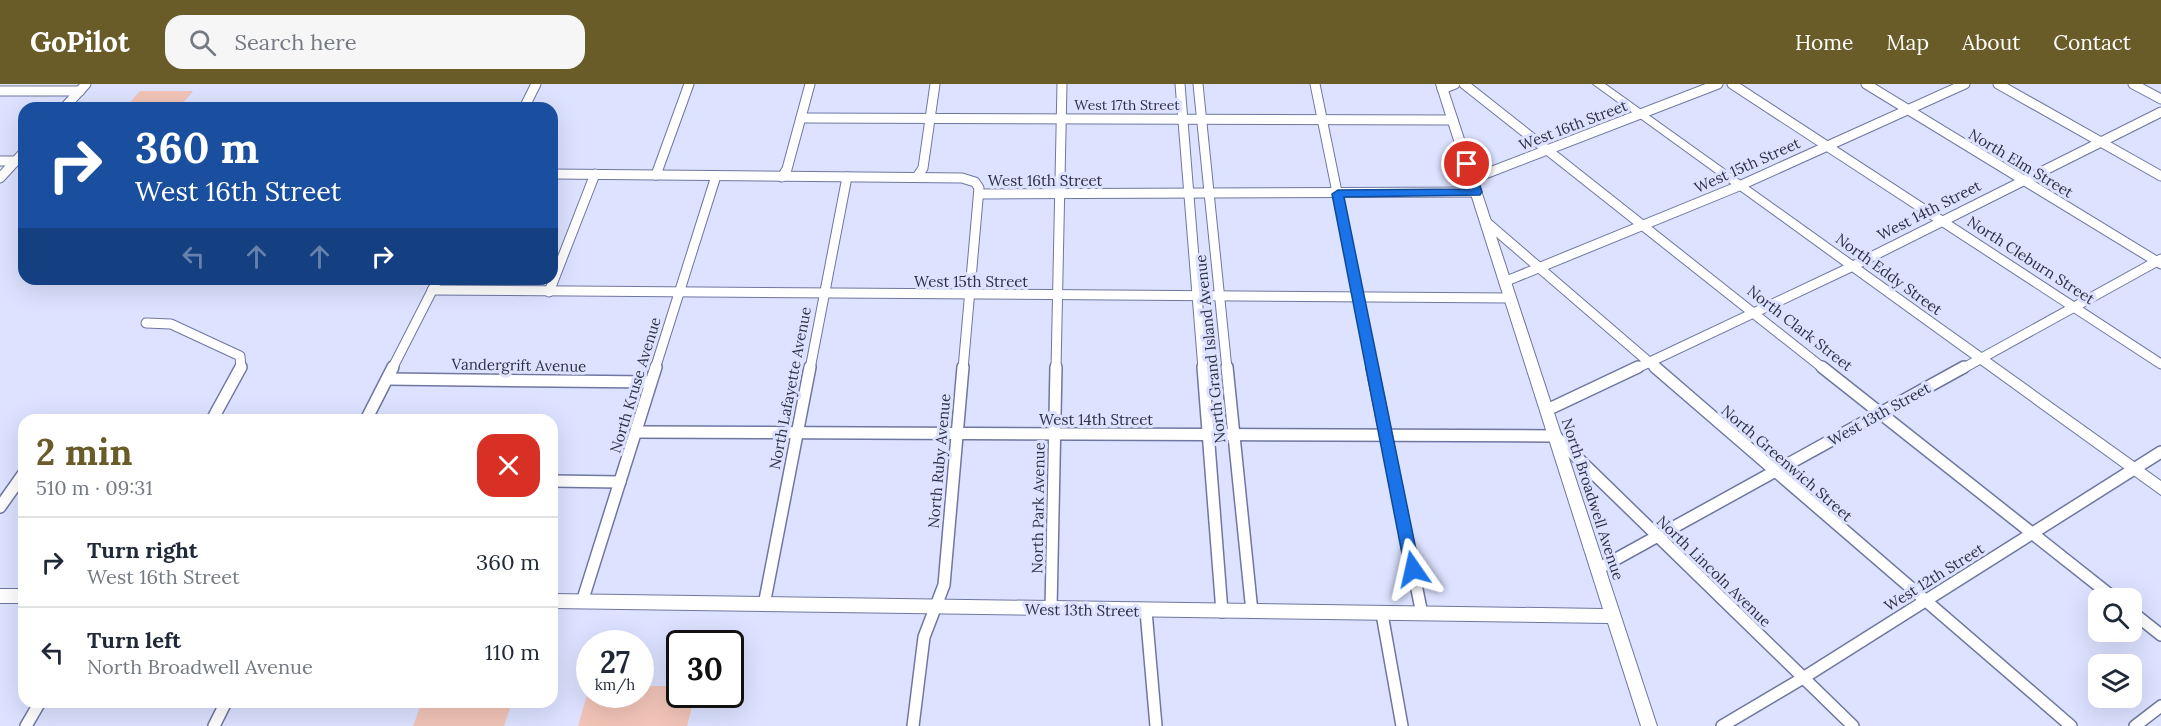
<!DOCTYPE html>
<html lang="en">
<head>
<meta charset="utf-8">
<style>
	body { margin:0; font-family:Lora,serif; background:#f6f6f7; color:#1f2937; height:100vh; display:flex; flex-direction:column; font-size:22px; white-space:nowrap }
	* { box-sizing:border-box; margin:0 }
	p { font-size:20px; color:#747a83 }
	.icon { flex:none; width:33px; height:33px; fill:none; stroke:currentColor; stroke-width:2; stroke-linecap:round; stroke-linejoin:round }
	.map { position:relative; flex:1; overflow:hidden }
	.drawer { position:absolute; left:18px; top:330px; width:540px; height:294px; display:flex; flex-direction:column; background:#fff; border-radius:18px; box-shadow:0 6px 24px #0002 }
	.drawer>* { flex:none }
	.guide { position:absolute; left:18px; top:18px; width:540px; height:183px; border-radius:18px; box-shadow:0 6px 24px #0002; background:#1a4fa0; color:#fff; overflow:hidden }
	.controls { position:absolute; left:2088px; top:504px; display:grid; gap:12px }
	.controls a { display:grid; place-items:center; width:54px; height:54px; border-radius:12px; background:#fff; box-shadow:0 6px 24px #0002; font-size:30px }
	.speed { position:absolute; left:576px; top:546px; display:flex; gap:12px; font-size:30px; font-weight:700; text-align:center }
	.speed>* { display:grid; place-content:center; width:78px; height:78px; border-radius:50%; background:#fff; box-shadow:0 6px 24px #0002; line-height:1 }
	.speed small { font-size:15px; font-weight:400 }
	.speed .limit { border:3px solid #111; border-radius:9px; background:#fff; color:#111 }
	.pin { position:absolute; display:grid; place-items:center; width:51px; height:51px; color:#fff; margin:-26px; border:3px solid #fff; border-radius:50%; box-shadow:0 2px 6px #0007 }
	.me { position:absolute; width:66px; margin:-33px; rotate:349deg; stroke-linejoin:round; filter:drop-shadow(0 0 4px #0008) }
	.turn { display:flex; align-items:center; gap:21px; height:126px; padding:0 18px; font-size:27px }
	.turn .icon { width:78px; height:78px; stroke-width:2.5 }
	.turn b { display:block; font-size:42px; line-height:51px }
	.lanes { display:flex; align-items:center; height:57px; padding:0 18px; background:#0003; justify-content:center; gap:30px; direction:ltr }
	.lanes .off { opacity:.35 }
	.round { display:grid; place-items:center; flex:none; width:63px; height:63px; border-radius:18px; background:#f6f6f7 }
	.headline { display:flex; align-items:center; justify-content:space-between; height:102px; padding:0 18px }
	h1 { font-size:36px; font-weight:700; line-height:45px; color:#695c29 }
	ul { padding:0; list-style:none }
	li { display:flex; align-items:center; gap:18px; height:90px; padding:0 18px; border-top:2px solid #e0e1e3 }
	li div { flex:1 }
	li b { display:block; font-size:22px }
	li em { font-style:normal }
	header { display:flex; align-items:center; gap:36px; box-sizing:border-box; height:84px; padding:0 30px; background:#695c29; color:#fff }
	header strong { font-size:28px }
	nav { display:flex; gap:33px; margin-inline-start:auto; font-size:21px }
	.search { width:420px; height:54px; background:#f6f6f7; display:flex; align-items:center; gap:15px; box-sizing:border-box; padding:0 21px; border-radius:18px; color:#747a83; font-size:22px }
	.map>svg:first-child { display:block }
</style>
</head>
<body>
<header>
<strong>GoPilot</strong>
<div class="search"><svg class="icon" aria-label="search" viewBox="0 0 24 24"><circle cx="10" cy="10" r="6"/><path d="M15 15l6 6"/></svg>Search here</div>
<nav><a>Home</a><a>Map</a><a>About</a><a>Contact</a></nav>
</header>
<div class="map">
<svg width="2161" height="642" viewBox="0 0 2161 642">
	<rect width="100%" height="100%" fill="#dce2ff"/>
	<g fill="#f2c4b8">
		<path d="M140,7H193L179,24H125Z"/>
		<path d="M641,602H679L680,610L695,611L687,642H578L589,604L590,610H640Z"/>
		<path d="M422,618H512L504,642H413Z"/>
	</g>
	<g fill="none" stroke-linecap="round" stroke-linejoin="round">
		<g stroke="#6e77a1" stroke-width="11">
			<g id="minor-far1">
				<path d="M1180,0L1203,285"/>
				<path d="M1198,0L1227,285"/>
				<path d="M1315,0L1373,285"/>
				<path d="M1464,0L1824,285"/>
				<path d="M1732,0L2161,280"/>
				<path d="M1866,0L2161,180"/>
				<path d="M1998,0L2161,92"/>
				<path d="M2133,0L2161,15"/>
				<path d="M1442,5L1455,0"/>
				<path d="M0,7H80"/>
				<path d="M64,24L86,0"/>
				<path d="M524,24L536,0"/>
				<path d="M801,34L1453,36"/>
				<path d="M0,77H16"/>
				<path d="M552,90L962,94L975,98L979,104L963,285"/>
				<path d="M656,91L689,0"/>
				<path d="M782,93L787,85L810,0"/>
				<path d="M917,93L923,84L935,0"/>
				<path d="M0,94L24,68"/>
				<path d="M1472,95L1718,0"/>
				<path d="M979,110L1476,108"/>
				<path d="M1485,137L1657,285"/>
				<path d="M1504,198L1739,102L1965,0"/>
				<path d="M432,206L1509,214"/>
				<path d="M549,208L595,90"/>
				<path d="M146,239L171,240L240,272L241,285"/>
				<path d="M392,285L438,195"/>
				<path d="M655,285L716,92"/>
				<path d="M810,285L847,93"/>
				<path d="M1056,285L1062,0"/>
				<path d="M1635,285L1851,183L2161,28"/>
				<path d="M1962,285L2161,175"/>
			</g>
		</g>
		<g stroke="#6e77a1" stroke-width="14">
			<g id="minor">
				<path d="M1203,283L1222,528"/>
				<path d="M1227,283L1252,528"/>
				<path d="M1372,283L1422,530"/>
				<path d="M1655,283L2071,642"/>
				<path d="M1822,283L2114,514"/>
				<path d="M387,295L650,298"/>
				<path d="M1547,326L1638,283"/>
				<path d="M212,336L241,283"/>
				<path d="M366,336L393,283"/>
				<path d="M637,348L1555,352L1853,642"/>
				<path d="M552,397L620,398"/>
				<path d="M0,423L24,389"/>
				<path d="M1598,485L1964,283"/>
				<path d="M582,518L656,283"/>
				<path d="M764,521L810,283"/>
				<path d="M1051,525L1056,283"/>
				<path d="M1146,527L1156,642"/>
				<path d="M2132,528L2161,551"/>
				<path d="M1382,530L1402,642"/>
				<path d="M26,642L40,618"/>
				<path d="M214,642L226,618"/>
				<path d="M913,642L924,553L944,501L963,283"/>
				<path d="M1722,642L1803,594L2161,368"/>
				<path d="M2135,642L2161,622"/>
			</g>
		</g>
		<g stroke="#6e77a1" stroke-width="2">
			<g id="major">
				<path d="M1436,0H1446L1657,642H1641L1608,539L552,524V510L1603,525Z"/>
				<path d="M1593,0H1605L2161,397V411Z"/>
				<rect x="0" y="505" width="24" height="14"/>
			</g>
		</g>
		<use href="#minor-far1" stroke="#fff" stroke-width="9"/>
		<use href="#minor" stroke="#fff" stroke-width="11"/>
		<use href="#major" fill="#fff" fill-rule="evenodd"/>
	</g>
	<path fill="#1a73e8" stroke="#114b97" stroke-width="1.5" d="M1467,76L1473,80L1482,108L1480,111L1344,113L1420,485L1413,492L1405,485L1332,110L1338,106L1469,105L1461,80Z"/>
	<g text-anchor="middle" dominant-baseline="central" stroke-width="6" stroke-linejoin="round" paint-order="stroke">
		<g font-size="14" fill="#2d3143" stroke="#dce2ff">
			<text x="1127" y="21">West 17th Street</text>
		</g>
		<g font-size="15" fill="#2d3143" stroke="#dce2ff">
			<text transform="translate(1573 41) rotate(-21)">West 16th Street</text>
			<text transform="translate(2021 79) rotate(31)">North Elm Street</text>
			<text transform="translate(1747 81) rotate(-24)">West 15th Street</text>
			<text x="1045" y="96">West 16th Street</text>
			<text transform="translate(1929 126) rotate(-27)">West 14th Street</text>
			<text transform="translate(2031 176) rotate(33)">North Cleburn Street</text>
			<text transform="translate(1889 190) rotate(36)">North Eddy Street</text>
			<text x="971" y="197">West 15th Street</text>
			<text transform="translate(1800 244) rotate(38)">North Clark Street</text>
			<text transform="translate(1210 265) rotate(-96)">North Grand Island Avenue</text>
			<text transform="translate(519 281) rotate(1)">Vandergrift Avenue</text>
			<text transform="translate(635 301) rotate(-73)">North Kruse Avenue</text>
			<text transform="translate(790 304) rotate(-79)">North Lafayette Avenue</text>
			<text transform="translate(1879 330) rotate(-29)">West 13th Street</text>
			<text x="1096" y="335">West 14th Street</text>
			<text transform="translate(939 377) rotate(-85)">North Ruby Avenue</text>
			<text transform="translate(1787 379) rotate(41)">North Greenwich Street</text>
			<text transform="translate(1593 415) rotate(72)">North Broadwell Avenue</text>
			<text transform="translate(1038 424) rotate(-89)">North Park Avenue</text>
			<text transform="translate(1714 487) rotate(44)">North Lincoln Avenue</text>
			<text transform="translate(1934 493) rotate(-32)">West 12th Street</text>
			<text transform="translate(1082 526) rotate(1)">West 13th Street</text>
		</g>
	</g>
</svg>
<div class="controls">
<a><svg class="icon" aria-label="search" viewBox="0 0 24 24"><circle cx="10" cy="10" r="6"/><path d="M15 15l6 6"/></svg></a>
<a><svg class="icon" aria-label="layers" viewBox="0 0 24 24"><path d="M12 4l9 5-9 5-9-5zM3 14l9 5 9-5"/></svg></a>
</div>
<div class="speed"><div>27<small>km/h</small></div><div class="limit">30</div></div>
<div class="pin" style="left:1467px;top:80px;background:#d93025"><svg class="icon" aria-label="arrive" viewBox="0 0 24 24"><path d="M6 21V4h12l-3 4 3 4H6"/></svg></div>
<svg class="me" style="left:1413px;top:485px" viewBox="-20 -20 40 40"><path d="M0-17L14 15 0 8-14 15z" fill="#1a73e8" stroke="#fff" stroke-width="4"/></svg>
<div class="guide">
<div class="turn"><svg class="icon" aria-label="right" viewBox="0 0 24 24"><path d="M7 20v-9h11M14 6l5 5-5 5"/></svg><div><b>360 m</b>West 16th Street</div></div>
<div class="lanes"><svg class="icon off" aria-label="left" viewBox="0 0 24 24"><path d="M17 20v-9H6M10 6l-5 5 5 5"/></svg><svg class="icon off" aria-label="ahead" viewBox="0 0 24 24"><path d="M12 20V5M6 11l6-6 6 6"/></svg><svg class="icon off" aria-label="ahead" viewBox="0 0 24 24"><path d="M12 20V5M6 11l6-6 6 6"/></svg><svg class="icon" aria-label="right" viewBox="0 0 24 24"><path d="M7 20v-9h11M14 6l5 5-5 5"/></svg></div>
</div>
<section class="drawer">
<div class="headline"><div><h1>2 min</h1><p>510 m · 09:31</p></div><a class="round" style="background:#d93025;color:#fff"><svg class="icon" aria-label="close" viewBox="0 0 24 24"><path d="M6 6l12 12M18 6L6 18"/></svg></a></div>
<ul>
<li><svg class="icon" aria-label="right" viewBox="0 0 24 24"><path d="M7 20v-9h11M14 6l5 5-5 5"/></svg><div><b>Turn right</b><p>West 16th Street</p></div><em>360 m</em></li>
<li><svg class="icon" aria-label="left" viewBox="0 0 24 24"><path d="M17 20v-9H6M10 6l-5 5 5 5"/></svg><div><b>Turn left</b><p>North Broadwell Avenue</p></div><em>110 m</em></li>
</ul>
</section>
</div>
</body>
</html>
